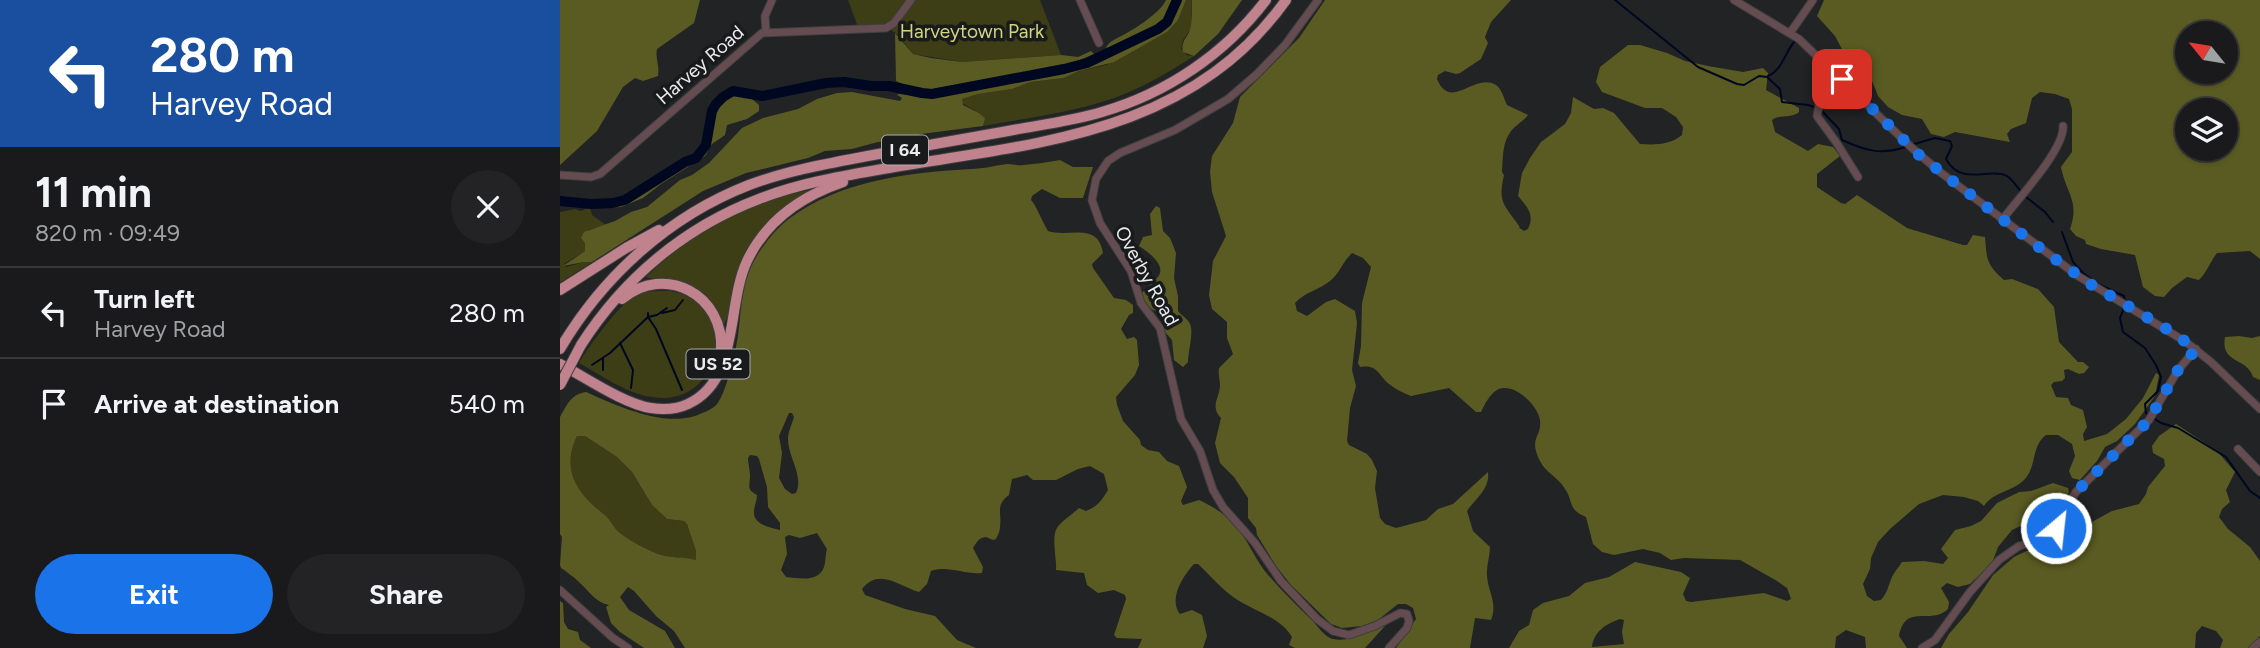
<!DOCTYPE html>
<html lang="en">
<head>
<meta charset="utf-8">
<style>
	body { margin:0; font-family:Figtree,sans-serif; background:#232325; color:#f1f3f6; height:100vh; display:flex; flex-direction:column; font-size:26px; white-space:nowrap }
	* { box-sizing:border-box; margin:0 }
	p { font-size:23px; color:#9fa1a3 }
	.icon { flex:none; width:38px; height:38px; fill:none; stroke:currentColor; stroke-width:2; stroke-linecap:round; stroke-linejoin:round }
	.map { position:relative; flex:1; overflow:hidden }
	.details { display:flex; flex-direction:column; background:#1a1a1c; width:560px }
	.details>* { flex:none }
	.banner { background:#1a4fa0; color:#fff; overflow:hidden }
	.needle { width:46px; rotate:300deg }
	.controls { position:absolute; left:1615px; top:21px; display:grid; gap:14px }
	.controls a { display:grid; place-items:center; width:63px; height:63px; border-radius:50%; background:#1a1a1c; box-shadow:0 2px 5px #0004,0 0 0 2px #38383b; font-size:35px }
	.pin { position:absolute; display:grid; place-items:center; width:60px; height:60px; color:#fff; margin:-30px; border-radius:14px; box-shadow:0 4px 10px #0006 }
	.me { position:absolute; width:77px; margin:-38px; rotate:28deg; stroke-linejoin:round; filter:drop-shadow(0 0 5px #0008) }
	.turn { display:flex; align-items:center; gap:24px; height:147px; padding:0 35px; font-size:32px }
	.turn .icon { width:91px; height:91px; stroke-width:2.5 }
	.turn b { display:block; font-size:49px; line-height:60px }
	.round { display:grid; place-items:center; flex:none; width:74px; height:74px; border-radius:37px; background:#232325 }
	.summary { display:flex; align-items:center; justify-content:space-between; height:119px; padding:0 35px }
	h1 { font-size:42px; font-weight:700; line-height:52px }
	.action { display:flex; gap:14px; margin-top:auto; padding:14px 35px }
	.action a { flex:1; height:80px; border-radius:42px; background:#1a73e8; color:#fff; font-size:28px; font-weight:700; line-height:80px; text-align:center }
	.action a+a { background:#232325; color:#f1f3f6 }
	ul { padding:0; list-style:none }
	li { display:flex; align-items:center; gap:21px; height:91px; padding:0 35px; border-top:2px solid #38383b }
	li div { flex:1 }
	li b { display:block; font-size:26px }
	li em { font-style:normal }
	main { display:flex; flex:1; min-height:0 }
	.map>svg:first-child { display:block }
</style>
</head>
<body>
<main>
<section class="details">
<div class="banner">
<div class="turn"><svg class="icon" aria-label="left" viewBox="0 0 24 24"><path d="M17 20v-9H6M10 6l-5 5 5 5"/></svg><div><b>280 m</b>Harvey Road</div></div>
</div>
<div class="summary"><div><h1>11 min</h1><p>820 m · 09:49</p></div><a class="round"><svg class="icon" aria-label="close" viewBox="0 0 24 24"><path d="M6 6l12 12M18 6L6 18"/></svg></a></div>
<ul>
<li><svg class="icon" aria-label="left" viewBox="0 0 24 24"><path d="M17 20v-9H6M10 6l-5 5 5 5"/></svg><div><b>Turn left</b><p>Harvey Road</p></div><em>280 m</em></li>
<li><svg class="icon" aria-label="arrive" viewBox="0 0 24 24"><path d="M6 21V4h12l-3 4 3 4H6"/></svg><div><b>Arrive at destination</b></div><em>540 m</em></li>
</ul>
<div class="action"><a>Exit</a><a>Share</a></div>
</section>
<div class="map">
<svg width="1700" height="648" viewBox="0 0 1700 648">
	<rect width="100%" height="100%" fill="#222325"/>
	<g fill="#3d3e15">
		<path d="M288,0H348C329,26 330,25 298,27Z"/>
		<path d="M354,0H480L501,55L402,62L353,54L338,35L330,29Z"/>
		<path d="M626,0H632L631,28L623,40L621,49L627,55L634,56C612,70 591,83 567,93C521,112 471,117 423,126L424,118L419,113L402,103V99L418,94L452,89L470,82L504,78L519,71L546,65L607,32L618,20Z"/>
		<path d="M255,189L208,223L164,325C154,302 133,285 108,280C100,278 93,280 86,277C130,233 194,199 255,189Z"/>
		<path d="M30,207L32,215L46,225L28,230L25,251L4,264L6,267L28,261L32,262L0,283V212L15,209L21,211Z"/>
		<path d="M110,291C180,301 165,409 92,397C67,394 41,375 19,363C29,346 59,304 76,295C86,290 99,291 110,291Z"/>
		<path d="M17,436H25L57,457L72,472L92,505L107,519L124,521L127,524L136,551V561C124,557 110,558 98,554C86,549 70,541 60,533C54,528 51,521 46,516C18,495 0,472 17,436Z"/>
	</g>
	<g fill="#5a5b22" fill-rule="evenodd">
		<path d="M0,0H140L134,23L97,49C95,58 100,66 98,76L83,81L75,78L63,87L37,131L0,165Z"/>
		<path d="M606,0H614C611,7 610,15 604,21C597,29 556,48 546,48C549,41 556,39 563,35C575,29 601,12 606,0Z"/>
		<path d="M619,0H626L618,20L607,32L554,62L519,71L504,78L470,82L452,89L418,94L402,99L403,105L419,113L425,118L423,126L361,134L343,140L318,142L292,149L265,151L248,158L186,173L143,191L32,262H24L3,266L25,251V243L21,238L24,232L55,221L71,212L87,207L120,180L132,175L149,163L182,128L203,118L238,109L257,99L277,93L292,92L340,101L342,98L337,95L339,94L368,97L396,93L524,66L599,31L612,19Z"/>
		<path d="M632,0H682L658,34L634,56L623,52C620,40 630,36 631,25C632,16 632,8 632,0Z"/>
		<path d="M765,0H951L931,22L925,37L928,43L921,59L900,73L896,74L885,71L878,75L877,79C891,112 914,72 936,85C942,89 944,99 947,105L968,115C964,121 956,125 951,131C942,143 943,158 942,172L944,175C938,201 943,204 957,223C963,231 955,225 964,231L968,229C975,214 967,207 958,196L962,173L970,158L981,142L1005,124L1011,113L1013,97L1034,109L1043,108L1054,113L1080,144C1095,145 1110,145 1122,135L1123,127L1116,117L1102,108H1085L1042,92L1036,82L1040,67L1068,45H1080L1107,53L1125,61L1148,66L1183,72L1203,68L1208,73L1206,90L1239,108V112C1231,119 1219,114 1212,120L1215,132L1248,151L1258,144L1273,147L1280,156L1257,174V187L1281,203L1285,204L1297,195L1347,228L1403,245H1407L1413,235L1425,237C1427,260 1426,264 1444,280L1452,279L1478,289L1494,307L1499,342L1518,362H1523L1529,367L1524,373L1519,374L1508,369L1504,370L1505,378L1502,381L1494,382L1491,385L1496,397L1508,398L1511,405L1523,410L1527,427L1523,434L1524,441L1547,434L1566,419L1583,398L1596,373L1599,375L1595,396L1575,424L1557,441L1545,447L1537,461L1520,480L1512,478L1509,471L1515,456L1512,444L1498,435H1486C1471,446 1477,466 1465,479C1453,492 1434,491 1424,506L1418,501L1404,497L1383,495L1359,504L1330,529L1318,542L1311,558L1310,569L1303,584L1307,596L1314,601L1321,600C1328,592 1328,586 1332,577C1334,572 1339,567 1342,562L1364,561L1383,564L1388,558L1381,549L1395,530L1411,526L1421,521L1437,503L1459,492L1471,491L1493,483L1508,488L1509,492L1499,506L1495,508L1487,507L1471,521L1452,530L1438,547L1432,563L1410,584L1398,587L1387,583L1381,588L1389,602L1388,609C1370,626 1346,602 1339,636L1347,648H1306L1305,637L1286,630L1276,637L1275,648H949L959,631L969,625L973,610L983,603L1009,596L1025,583L1049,577L1075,562L1121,572L1130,578L1123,594L1126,601L1131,602L1204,593L1227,601L1231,599L1227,588L1217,581L1180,560L1124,558L1111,560L1100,553L1083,549L1054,555L1042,552L1033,544L1026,517C1007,509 1014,502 1005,489C999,478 985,472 980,461C968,437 982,438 980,420C978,405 953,381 937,390C929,395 925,404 921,412H916L889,388L851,396C843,393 835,389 829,384C818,375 818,364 800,367L798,363L801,346L802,303L811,267L803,258L792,253C783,261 780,273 770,281C759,290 745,292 735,303L737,311L747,316L766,302L775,299L795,311L797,323L792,370L796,386L790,408L787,441L789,445L807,454L812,460L817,471L815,488L820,518L825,524L836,528L866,520L878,509L893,504L928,472C930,489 916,498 907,511L913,531L930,547C930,557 926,566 927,576C928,592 938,603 931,620L915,618L910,648H836L856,619L853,608L846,604H838L818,620L802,626L782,628L771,624L731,585L716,566L697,535L696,528L688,518V498L674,477L660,463L655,443L661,418C650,406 659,399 660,386C660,379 658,375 659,368L673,354L667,338V322L652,309L649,295L653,261L666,236L652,192L650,172L652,156L673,123L680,97L739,38ZM1060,619L1064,620L1062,632L1064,644L1032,647C1034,631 1046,624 1060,619Z"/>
		<path d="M1264,0H1700V259L1690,251L1657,253C1650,262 1647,272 1639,280L1627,277L1612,288L1604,297L1595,296L1583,287L1575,255L1541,249L1526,244L1525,240L1516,236L1510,229C1520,201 1506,193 1501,167L1512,152V109L1509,99L1495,94L1480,92L1472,98L1466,123L1451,129L1447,134L1450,142L1395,132L1384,137L1371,134L1362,119L1342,115L1328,107L1318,96L1310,76L1297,68L1284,53L1275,36L1257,16ZM1628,33H1666V72H1628ZM1628,110H1666V149H1628Z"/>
		<path d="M335,33L353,54L371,58L402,62L501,55L518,57L531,51L534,54L510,64L367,90L350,87L336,81Z"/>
		<path d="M186,94L199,105V111L187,119L167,125L165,135L152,144L145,156L101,184L83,198L61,207L42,208L43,206C74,203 96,185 120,168C127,163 139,161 144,154C161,130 142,93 186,94Z"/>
		<path d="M500,160L513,167H533L523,198H500L482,189L472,196L471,200C476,205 483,223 488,231C508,238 538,221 543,253L532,264L533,268L554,298L566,300L573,305V313L569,315L561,329L567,339L574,337L577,340L579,365L575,375L556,397L557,405L563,421L580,440L581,445L588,450L599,452L607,461L619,466L627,487L621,501L623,505L639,500C652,506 664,513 674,524C687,538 693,555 704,570C719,588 736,605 753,621C758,627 765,637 773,639C793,643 808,628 825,626L805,648H735L729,645L732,637C720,617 694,611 676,599C661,589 651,576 638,564H634C623,576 608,599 620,614L632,610L642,615L647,636L643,648H578L582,639L557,638L554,635L566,599L565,595L554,590L538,593L527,585L524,573L496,570C497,559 491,537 497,528C500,522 513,514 519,508L526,511C537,507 542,500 548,490L544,474L530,466L518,469L496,480H473L467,475L452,479L449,495C435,505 442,513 440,527C440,531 438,535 436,539L433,540L426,537C418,538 417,542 413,548L423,567L422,573C405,575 388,565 371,571L367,584L359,592C339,586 319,567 302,589L305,595L345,609L375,616L397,640L416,648H125L114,631L96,616L74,591L68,587L60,597L69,610L105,631L115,648H84L60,632L51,623L46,607L49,605C36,603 29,591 20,583C15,578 7,572 1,568L0,565L2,537L0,534V417C7,405 11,394 26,392C58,406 108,430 142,413C148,411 156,407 159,401C167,389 176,350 178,335C181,314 181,292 189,272C196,253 214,230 230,218C279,181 351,172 411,169C424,169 436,165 448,164C453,164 458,166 464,165C476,164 488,162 500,160ZM229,413H232L234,417C232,424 228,432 228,439C228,457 244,476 236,493L232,494L225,489L219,478L222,453L219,436ZM17,436H25L57,457L72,472L92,505L107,519L124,521L127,524L136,551V560C124,557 110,558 98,554C86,549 70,541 60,533C54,528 51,521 46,516C19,495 0,472 17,436ZM190,455L197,456L199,459L207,487L208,507L220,523V530C210,528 193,524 194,512C194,506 197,501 197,495C186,489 190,487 190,476C190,470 188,464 188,458ZM257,533L267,549C265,555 266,561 264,567C258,583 239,578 226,577L221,570L227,554L225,537L229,535L240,538Z"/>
		<path d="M596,206L600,208L603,231L610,238L616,253L614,278L618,296V311C622,316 628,319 630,324C634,333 628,351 628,362L623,367L614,360L612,340L604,331V314L586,307L581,294C586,288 593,283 598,277C607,265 588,252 579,246L583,237L592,235L590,214Z"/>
		<path d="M1679,336L1692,338L1700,336V380L1693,377C1687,357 1660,364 1665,337Z"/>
		<path d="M1616,424L1657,451L1675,472L1666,490L1670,502L1662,509L1659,517L1668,529L1690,547L1700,561V636L1688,648H1660L1663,640L1656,631L1642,626L1636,633L1635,648H1381L1389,634L1408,612L1433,575L1454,557L1483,543L1504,525L1528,524L1552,511L1579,504L1586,494L1588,487L1605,466L1604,459L1593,453L1592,446L1599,436Z"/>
		<path d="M0,601L3,603L4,622L8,629L18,632L20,640L31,648H0Z"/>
	</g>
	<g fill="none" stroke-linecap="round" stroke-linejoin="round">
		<g stroke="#000721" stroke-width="2">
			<path d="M1055,0L1138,67L1177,84L1184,85L1199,76L1207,77L1220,89L1222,102L1248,105L1257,108"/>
			<path d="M1208,76C1222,70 1225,53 1234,42"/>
			<path d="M1262,111L1279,129L1282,140C1306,151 1321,155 1346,147"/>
			<path d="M1351,145L1375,138L1390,141L1392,146L1386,159C1401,187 1430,167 1447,176C1453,180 1457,187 1462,193"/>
			<path d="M1466,197L1485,212L1493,222"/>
			<path d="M1502,232L1513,262L1523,273L1538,284L1564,296L1565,302"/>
			<path d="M107,308L97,315L88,317L96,329L122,390"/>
			<path d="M1564,308L1560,318L1563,332L1585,348L1596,365L1601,377L1598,391L1585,404L1586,413L1590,416"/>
			<path d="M102,313L115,310L123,300"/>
			<path d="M60,343L73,370L71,388"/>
			<path d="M32,365L50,353L88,317V313"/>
			<path d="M43,370V358"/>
			<path d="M1595,419L1601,423L1618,428L1666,457L1690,491L1700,498"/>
		</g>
		<path stroke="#000721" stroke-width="10" d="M0,201L31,204L53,203L65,200L125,162L136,158L146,145L152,111L156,104L163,97L173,91L202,96L266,83L284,82L311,86H329L362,93L372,94L504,69L527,63L598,29L607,22L617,0"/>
		<g stroke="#3e3f41" stroke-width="9">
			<g id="minor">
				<path d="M520,0L539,43"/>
				<path d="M758,0L725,45L697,74L668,99L615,130L560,153L548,161L536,179L532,200L540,223L571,271L581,303L600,328L621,419L640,451L653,490L663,507L695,543L721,581L757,619L773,631L789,635L815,626L840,613L847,614L849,621L847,628L829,648"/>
				<path d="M1174,0L1239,39L1352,148L1380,172L1518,276L1626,342L1651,362L1700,409"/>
				<path d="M206,32L205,16L212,0"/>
				<path d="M1230,33L1253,0"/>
				<path d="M1282,79L1259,106L1257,116L1276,142L1298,177"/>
				<path d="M0,175L31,177L40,174L202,33L326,28L334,23L351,0"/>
				<path d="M1442,220C1457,200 1505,149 1503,126"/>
				<path d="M1678,449L1700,472"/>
				<path d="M0,590L53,638L68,648"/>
				<path d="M1362,648L1375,640L1410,592L1439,560L1459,546L1481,540L1496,528L1505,509L1516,492L1589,420L1618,370L1636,349"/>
				<path d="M1693,648L1700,642"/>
			</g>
		</g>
		<g stroke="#3e3f41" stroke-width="12">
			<g id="highway">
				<path d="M0,290L66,248L99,230"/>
				<path d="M62,299C105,263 165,295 161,351"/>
				<path d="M21,345C64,278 125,227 199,199C237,184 277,177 317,170C470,143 627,138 726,0"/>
				<path d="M0,349C43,276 109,216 189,185C229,170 271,163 313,155C358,147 403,139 448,131C480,125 512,121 542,112C607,93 665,54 706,0"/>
				<path d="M0,364C25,377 64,404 91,408C103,410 117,409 128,404C180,380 166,306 187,261C206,221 242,196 283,182"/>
			</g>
		</g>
		<use href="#minor" stroke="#654c50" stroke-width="7"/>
		<use href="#highway" stroke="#c0828d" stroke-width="10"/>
		<g stroke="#3e3f41" stroke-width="12" stroke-linecap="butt">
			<path id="highway-bridge" d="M0,385L21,345"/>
		</g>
		<use href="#highway-bridge" stroke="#c0828d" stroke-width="10"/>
	</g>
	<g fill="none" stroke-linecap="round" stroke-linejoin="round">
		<path stroke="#1a73e8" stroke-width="12" stroke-dasharray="0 21.6" d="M1282,79L1359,155L1484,251L1532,285L1607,329L1636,349L1618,370L1589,420L1516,492L1505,509L1496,528"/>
	</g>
	<g text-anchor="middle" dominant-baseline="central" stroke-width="7" stroke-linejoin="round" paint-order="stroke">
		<g fill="#181a1c" stroke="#aaacae" stroke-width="2">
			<rect x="322" y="135.5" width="46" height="29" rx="5"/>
			<rect x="126.5" y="349.5" width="63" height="29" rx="5"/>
		</g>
		<g font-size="18" font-weight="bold" fill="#e9ebec">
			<text x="345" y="150">I 64</text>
			<text x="158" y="364">US 52</text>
		</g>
		<g font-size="19" fill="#d2d580" stroke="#181a1c">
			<text x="412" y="31">Harveytown Park</text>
		</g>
		<g font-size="19" fill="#e9ebec" stroke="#181a1c">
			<text transform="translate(140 65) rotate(-41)">Harvey Road</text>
			<text transform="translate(587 276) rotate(61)">Overby Road</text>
		</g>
	</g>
</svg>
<div class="controls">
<a><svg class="needle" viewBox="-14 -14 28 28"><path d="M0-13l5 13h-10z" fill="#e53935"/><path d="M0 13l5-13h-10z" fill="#9fa1a3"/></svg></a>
<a><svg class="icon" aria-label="layers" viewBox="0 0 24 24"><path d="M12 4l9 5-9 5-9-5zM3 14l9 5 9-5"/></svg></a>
</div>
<div class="pin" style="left:1282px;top:79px;background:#d93025"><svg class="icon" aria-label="arrive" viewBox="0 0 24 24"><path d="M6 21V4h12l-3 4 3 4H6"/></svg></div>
<svg class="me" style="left:1496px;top:528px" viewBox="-20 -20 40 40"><circle r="17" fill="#1a73e8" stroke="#fff" stroke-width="3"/><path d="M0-11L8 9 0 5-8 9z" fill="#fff"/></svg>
</div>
</main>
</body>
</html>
